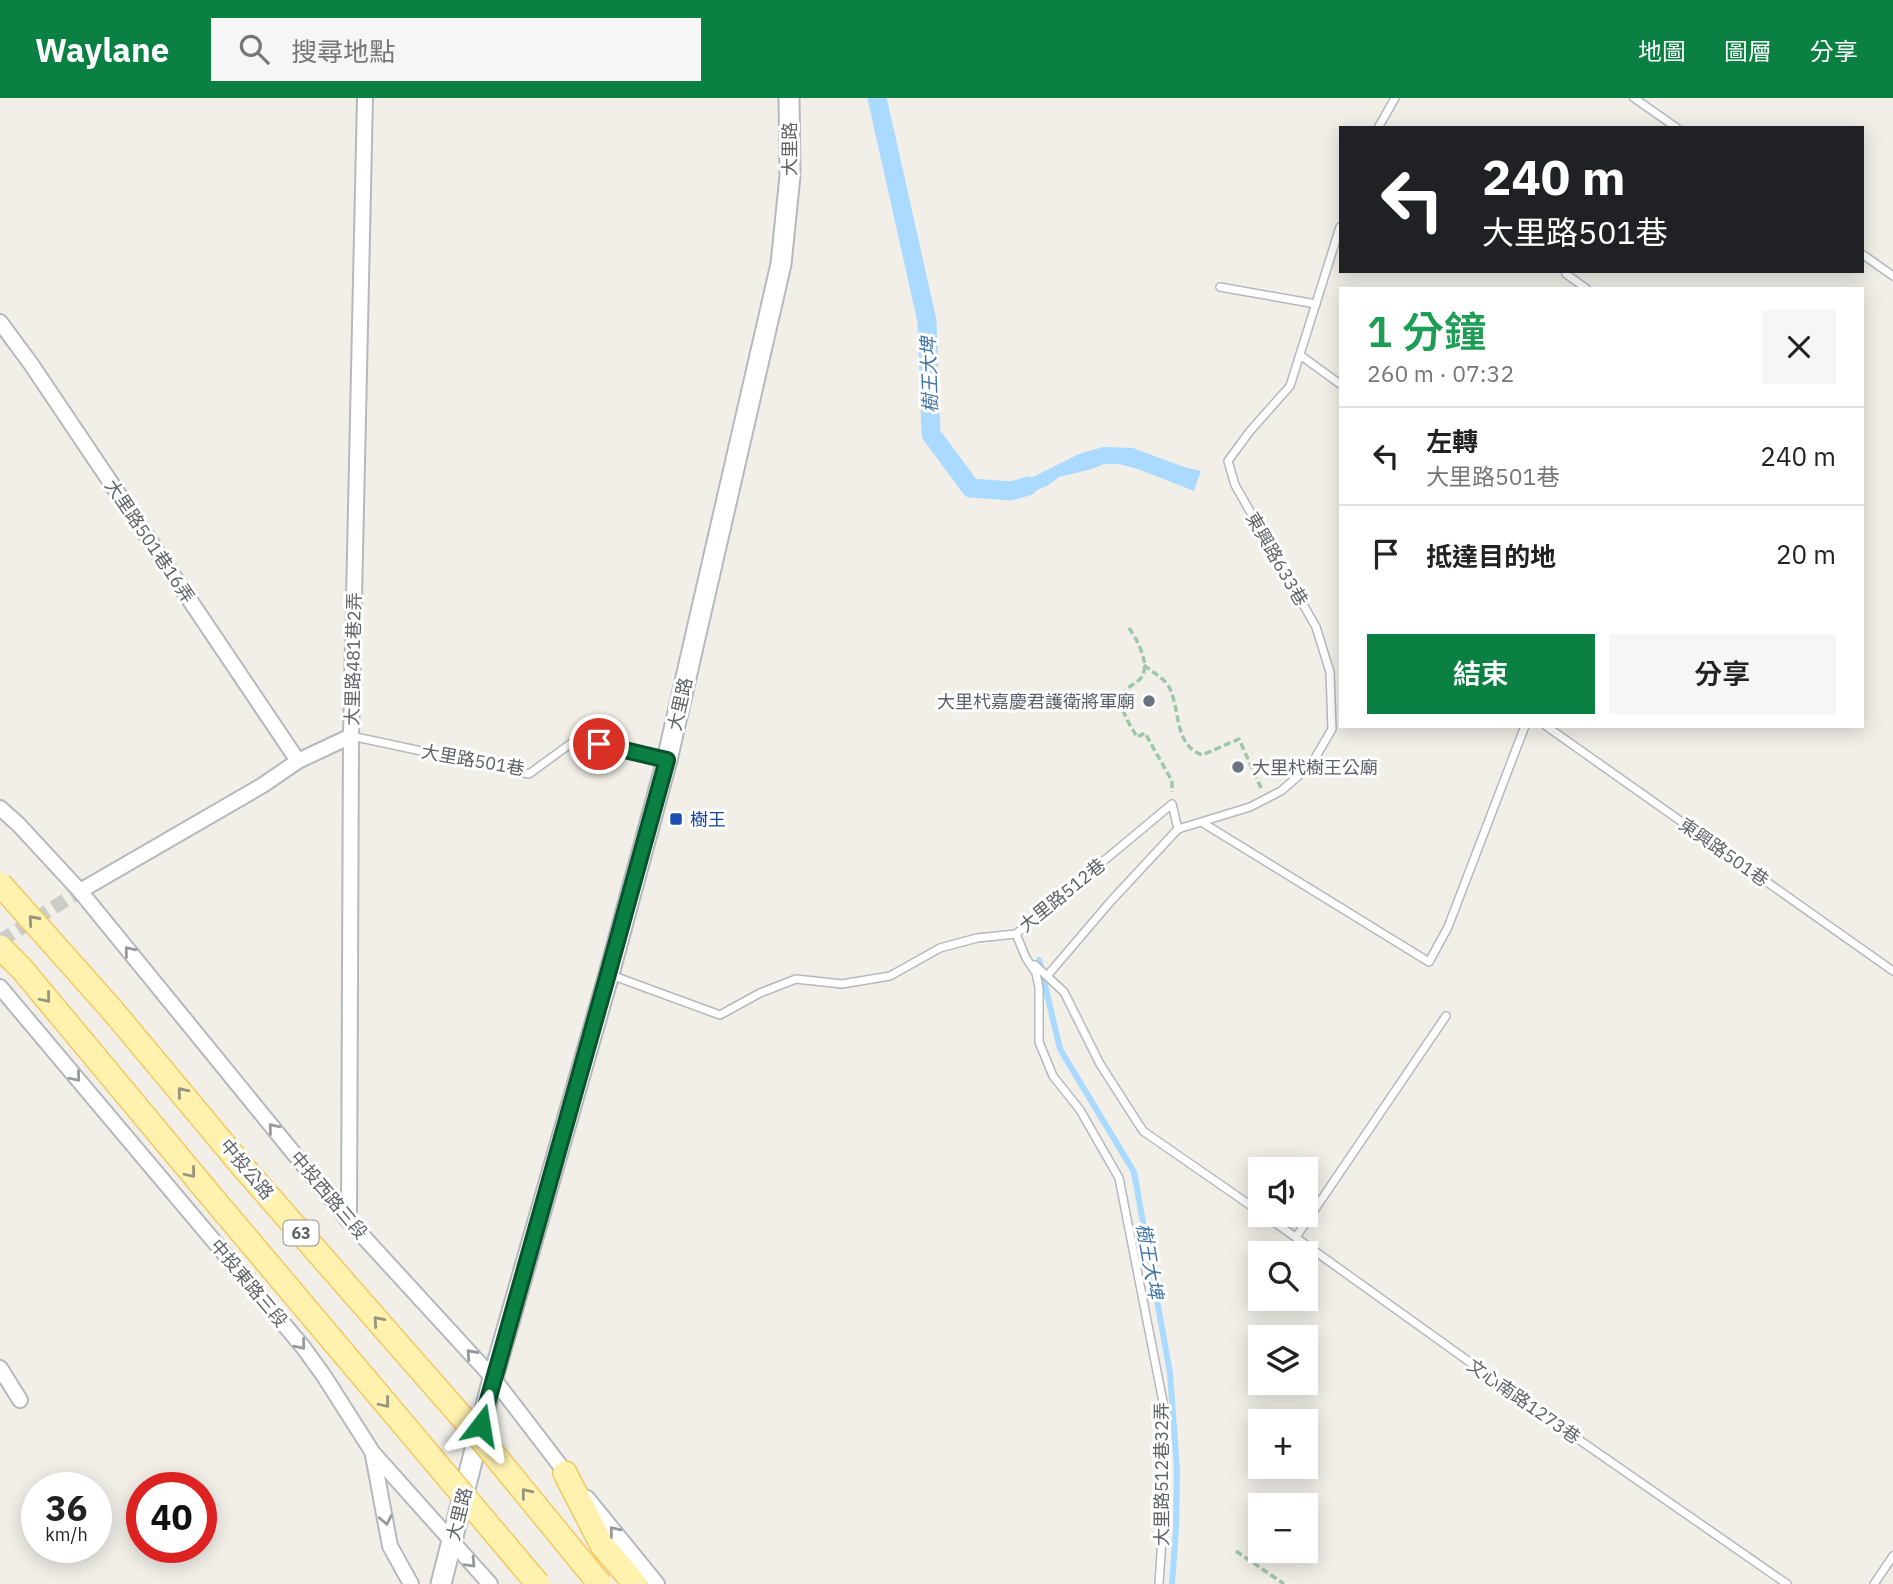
<!DOCTYPE html>
<html lang="zh-TW">
<head>
<meta charset="utf-8">
<style>
	body { margin:0; font-family:"IBM Plex Sans","Noto Sans TC",sans-serif; background:#f6f6f6; color:#222; height:100vh; display:flex; flex-direction:column; font-size:26px; white-space:nowrap }
	* { box-sizing:border-box; margin:0 }
	p { font-size:23px; color:#767676 }
	.icon { flex:none; width:38px; height:38px; fill:none; stroke:currentColor; stroke-width:2; stroke-linecap:round; stroke-linejoin:round }
	.map { position:relative; flex:1; overflow:hidden }
	.drawer { position:absolute; left:1339px; top:189px; width:525px; height:441px; display:flex; flex-direction:column; background:#fff; border-radius:0px; box-shadow:0 4px 18px #0003 }
	.drawer>* { flex:none }
	.hud { position:absolute; left:1339px; top:28px; width:525px; height:147px; border-radius:0px; box-shadow:0 4px 18px #0003; background:#202124; color:#fff; overflow:hidden }
	.fabs { position:absolute; left:1248px; top:1059px; display:grid; gap:14px }
	.fabs a { display:grid; place-items:center; width:70px; height:70px; border-radius:0px; background:#fff; box-shadow:0 4px 18px #0003; font-size:35px }
	.speed { position:absolute; left:21px; top:1374px; display:flex; gap:14px; font-size:35px; font-weight:700; text-align:center }
	.speed>* { display:grid; place-content:center; width:91px; height:91px; border-radius:50%; background:#fff; box-shadow:0 4px 18px #0003; line-height:1 }
	.speed small { font-size:18px; font-weight:400 }
	.speed .limit { border:10px solid #d22; background:#fff; color:#111 }
	.pin { position:absolute; display:grid; place-items:center; width:60px; height:60px; color:#fff; margin:-30px; border:4px solid #fff; border-radius:50%; box-shadow:0 2px 7px #0007 }
	.me { position:absolute; width:77px; margin:-38px; rotate:14deg; stroke-linejoin:round; filter:drop-shadow(0 0 5px #0008) }
	.turn { display:flex; align-items:center; gap:24px; height:147px; padding:0 28px; font-size:32px }
	.turn .icon { width:91px; height:91px; stroke-width:2.5 }
	.turn b { display:block; font-size:49px; line-height:60px }
	.round { display:grid; place-items:center; flex:none; width:74px; height:74px; border-radius:0px; background:#f6f6f6 }
	.overview { display:flex; align-items:center; justify-content:space-between; height:119px; padding:0 28px }
	h1 { font-size:42px; font-weight:600; line-height:52px; color:#1e9e55 }
	.primary-button { display:flex; gap:14px; margin-top:auto; padding:14px 28px }
	.primary-button a { flex:1; height:80px; border-radius:0px; background:#0b8043; color:#fff; font-size:28px; font-weight:600; line-height:80px; text-align:center }
	.primary-button a+a { background:#f6f6f6; color:#222 }
	ul { padding:0; list-style:none }
	li { display:flex; align-items:center; gap:21px; height:98px; padding:0 28px; border-top:2px solid #e0e0e0 }
	li div { flex:1 }
	li b { display:block; font-size:26px }
	li em { font-style:normal }
	header { display:flex; align-items:center; gap:42px; box-sizing:border-box; height:98px; padding:0 35px; background:#0b8043; color:#fff }
	header strong { font-size:33px }
	nav { display:flex; gap:38px; margin-inline-start:auto; font-size:24px }
	.search { width:490px; height:63px; background:#f6f6f6; display:flex; align-items:center; gap:18px; box-sizing:border-box; padding:0 24px; border-radius:0px; color:#767676; font-size:26px }
	.map>svg:first-child { display:block }
</style>
</head>
<body>
<header>
<strong>Waylane</strong>
<div class="search"><svg class="icon" aria-label="search" viewBox="0 0 24 24"><circle cx="10" cy="10" r="6"/><path d="M15 15l6 6"/></svg>搜尋地點</div>
<nav><a>地圖</a><a>圖層</a><a>分享</a></nav>
</header>
<div class="map">
<svg width="1893" height="1486" viewBox="0 0 1893 1486">
	<rect width="100%" height="100%" fill="#f1efe8"/>
	<path fill="#aadaff" d="M1103,349L1133,350L1184,369L1201,373L1194,393L1138,371L1119,366H1104L1092,371L1059,379L1047,388L1018,400L1014,401L1002,392L1031,380L1079,356Z"/>
	<g fill="none" stroke-linecap="round" stroke-linejoin="round">
		<path stroke="#aadaff" stroke-width="6" d="M1039,862L1060,951L1134,1074L1170,1275L1177,1372L1176,1431L1172,1486"/>
		<path stroke="#aadaff" stroke-width="19" d="M877,0L927,223L931,336L971,390L1011,393L1028,388"/>
		<path stroke="#ccccc8" stroke-width="14" stroke-dasharray="14 7" stroke-linecap="butt" d="M0,843L80,793"/>
		<g stroke="#b5b8bc" stroke-width="10">
			<g id="service">
				<path d="M1634,0L1677,30"/>
				<path d="M1378,30L1395,0"/>
				<path d="M1862,156L1893,178"/>
				<path d="M1568,173L1566,176L1587,191"/>
				<path d="M1220,189L1316,206"/>
				<path d="M1300,257L1340,286"/>
				<path d="M1546,628L1893,873"/>
				<path d="M351,638L529,676L577,641L665,662"/>
				<path d="M1203,725L1429,864L1448,829L1525,628"/>
				<path d="M1178,731L1250,709L1281,693L1311,667L1332,631L1330,574L1316,529L1235,387L1228,363L1250,333L1290,288L1340,129"/>
				<path d="M1016,836L1026,860L1036,875L1039,890V944L1053,978L1080,1012L1119,1080L1163,1304L1164,1410L1159,1486"/>
				<path d="M1035,867L1064,894L1100,966L1143,1033L1260,1114"/>
				<path d="M611,877L720,917L760,895L796,881L842,886L890,878L940,850L977,840L1016,836L1172,706L1178,731"/>
				<path d="M1047,878L1111,803L1178,731"/>
				<path d="M1263,1116L1552,1323L1787,1486"/>
				<path d="M1296,1139L1446,918"/>
				<path d="M1874,1486L1893,1458"/>
			</g>
		</g>
		<g stroke="#b5b8bc" stroke-width="18">
			<g id="minor">
				<path d="M0,224L31,266L298,663"/>
				<path d="M0,710L18,726L80,793L349,1123L493,1280L569,1379"/>
				<path d="M80,793L263,687L298,663L351,638"/>
				<path d="M0,889L303,1249L324,1278L373,1355L490,1486"/>
				<path d="M349,1123L351,638L365,0"/>
				<path d="M0,1270L20,1302"/>
				<path d="M373,1357L390,1448L411,1486"/>
				<path d="M587,1400L657,1486"/>
			</g>
		</g>
		<g stroke="#b5b8bc" stroke-width="23">
			<path id="tertiary" d="M441,1486L493,1280L609,876L667,662L781,166L790,78L789,0"/>
		</g>
		<g stroke="#f2c960" stroke-width="26">
			<path id="primary" d="M565,1375L602,1447L635,1486"/>
		</g>
		<g stroke="#9cc7a9" stroke-width="3.5" stroke-dasharray="7 3.5" stroke-linecap="butt">
			<path d="M1129,530C1137,541 1153,570 1139,582C1131,589 1123,590 1122,602C1121,615 1131,628 1137,639L1145,635L1172,683V694"/>
			<path d="M1144,567C1153,575 1163,579 1169,589C1181,612 1173,646 1202,657L1239,641L1261,690"/>
			<path d="M1236,1453L1284,1486"/>
		</g>
		<use href="#service" stroke="#fff" stroke-width="7"/>
		<use href="#minor" stroke="#fff" stroke-width="14"/>
		<use href="#tertiary" stroke="#fff" stroke-width="19"/>
		<use href="#primary" stroke="#fff2af" stroke-width="23"/>
		<g stroke="#f2c960" stroke-width="26" stroke-linecap="butt">
			<g id="primary-bridge">
				<path d="M0,786L113,913L243,1069L482,1342L600,1486"/>
				<path d="M0,849L22,871L211,1098L538,1486"/>
			</g>
		</g>
		<use href="#primary-bridge" stroke="#fff2af" stroke-width="23"/>
	</g>
	<defs><path id="oneway-chevron" d="M-2-3.5L2.5 0L-2 3.5" fill="none" stroke-width="1.6" stroke-linecap="round" stroke-linejoin="round" transform="scale(1.75)"/></defs>
	<g stroke="#979581">
		<use href="#oneway-chevron" transform="translate(33 822) rotate(-132)"/>
		<use href="#oneway-chevron" transform="translate(46 900) rotate(50)"/>
		<use href="#oneway-chevron" transform="translate(182 994) rotate(-129)"/>
		<use href="#oneway-chevron" transform="translate(191 1075) rotate(50)"/>
		<use href="#oneway-chevron" transform="translate(378 1223) rotate(-131)"/>
		<use href="#oneway-chevron" transform="translate(385 1305) rotate(50)"/>
		<use href="#oneway-chevron" transform="translate(526 1395) rotate(-129)"/>
	</g>
	<g stroke="#979a9d">
		<use href="#oneway-chevron" transform="translate(129 853) rotate(-129)"/>
		<use href="#oneway-chevron" transform="translate(76 979) rotate(50)"/>
		<use href="#oneway-chevron" transform="translate(273 1030) rotate(-129)"/>
		<use href="#oneway-chevron" transform="translate(301 1247) rotate(51)"/>
		<use href="#oneway-chevron" transform="translate(471 1256) rotate(-132)"/>
		<use href="#oneway-chevron" transform="translate(386 1422) rotate(79)"/>
		<use href="#oneway-chevron" transform="translate(614 1433) rotate(-129)"/>
		<use href="#oneway-chevron" transform="translate(471 1465) rotate(47)"/>
	</g>
	<g fill="none" stroke-linecap="round" stroke-linejoin="round">
		<g stroke="#07532c" stroke-width="18">
			<path id="route" d="M481,1327L608,876L667,662L599,646"/>
		</g>
		<use href="#route" stroke="#0b8043" stroke-width="12"/>
	</g>
	<g fill="#6b7280" stroke="#fff" stroke-width="2.5">
		<circle cx="1149" cy="603" r="7"/>
		<circle cx="1238" cy="669" r="7"/>
	</g>
	<rect fill="#1a4fb4" stroke="#fff" stroke-width="2.5" x="669" y="714" width="14" height="14" rx="3.5"/>
	<g text-anchor="middle" dominant-baseline="central" stroke-width="6" stroke-linejoin="round" paint-order="stroke">
		<rect fill="#fff" stroke="#8f9295" stroke-width="2" x="283.5" y="1122.5" width="35" height="25" rx="5"/>
		<g font-size="16" font-weight="bold" fill="#5f6368">
			<text x="301" y="1135">63</text>
		</g>
		<g font-size="18" fill="#5f6368" stroke="#fff">
			<text transform="translate(789 51) rotate(-90)">大里路</text>
			<text transform="translate(150 443) rotate(56)">大里路501巷16弄</text>
			<text transform="translate(1277 461) rotate(60)">東興路633巷</text>
			<text transform="translate(353 561) rotate(-89)">大里路481巷2弄</text>
			<text transform="translate(680 606) rotate(-77)">大里路</text>
			<text transform="translate(473 662) rotate(10)">大里路501巷</text>
			<text transform="translate(1724 754) rotate(35)">東興路501巷</text>
			<text transform="translate(1062 797) rotate(-39)">大里路512巷</text>
			<text transform="translate(247 1071) rotate(50)">中投公路</text>
			<text transform="translate(329 1097) rotate(50)">中投西路三段</text>
			<text transform="translate(249 1185) rotate(50)">中投東路三段</text>
			<text transform="translate(1524 1303) rotate(35)">文心南路1273巷</text>
			<text transform="translate(1161 1376) rotate(-90)">大里路512巷32弄</text>
			<text transform="translate(459 1416) rotate(-76)">大里路</text>
		</g>
		<g font-size="18" fill="#5b616d" stroke="#fff" text-anchor="end">
			<text x="1135" y="603">大里杙嘉慶君護衛將軍廟</text>
			<text x="1252" y="669" text-anchor="start">大里杙樹王公廟</text>
		</g>
		<g font-size="18" fill="#164399" stroke="#fff" text-anchor="start">
			<text x="690" y="721">樹王</text>
		</g>
		<g font-size="19" font-style="italic" fill="#4174aa" stroke="#fff">
			<text transform="translate(929 277) rotate(-92)">樹王大埤</text>
			<text transform="translate(1150 1163) rotate(80)">樹王大埤</text>
		</g>
	</g>
</svg>
<div class="fabs">
<a><svg class="icon" aria-label="sound" viewBox="0 0 24 24"><path d="M4 9h4l5-4v14l-5-4H4zM17 9q2 3 0 6"/></svg></a>
<a><svg class="icon" aria-label="search" viewBox="0 0 24 24"><circle cx="10" cy="10" r="6"/><path d="M15 15l6 6"/></svg></a>
<a><svg class="icon" aria-label="layers" viewBox="0 0 24 24"><path d="M12 4l9 5-9 5-9-5zM3 14l9 5 9-5"/></svg></a>
<a>+</a>
<a>−</a>
</div>
<div class="speed"><div>36<small>km/h</small></div><div class="limit">40</div></div>
<div class="pin" style="left:599px;top:646px;background:#d93025"><svg class="icon" aria-label="arrive" viewBox="0 0 24 24"><path d="M6 21V4h12l-3 4 3 4H6"/></svg></div>
<svg class="me" style="left:481px;top:1327px" viewBox="-20 -20 40 40"><path d="M0-17L14 15 0 8-14 15z" fill="#0b8043" stroke="#fff" stroke-width="4"/></svg>
<div class="hud">
<div class="turn"><svg class="icon" aria-label="left" viewBox="0 0 24 24"><path d="M17 20v-9H6M10 6l-5 5 5 5"/></svg><div><b>240 m</b>大里路501巷</div></div>
</div>
<section class="drawer">
<div class="overview"><div><h1>1 分鐘</h1><p>260 m · 07:32</p></div><a class="round"><svg class="icon" aria-label="close" viewBox="0 0 24 24"><path d="M6 6l12 12M18 6L6 18"/></svg></a></div>
<ul>
<li><svg class="icon" aria-label="left" viewBox="0 0 24 24"><path d="M17 20v-9H6M10 6l-5 5 5 5"/></svg><div><b>左轉</b><p>大里路501巷</p></div><em>240 m</em></li>
<li><svg class="icon" aria-label="arrive" viewBox="0 0 24 24"><path d="M6 21V4h12l-3 4 3 4H6"/></svg><div><b>抵達目的地</b></div><em>20 m</em></li>
</ul>
<div class="primary-button"><a>結束</a><a>分享</a></div>
</section>
</div>
</body>
</html>
